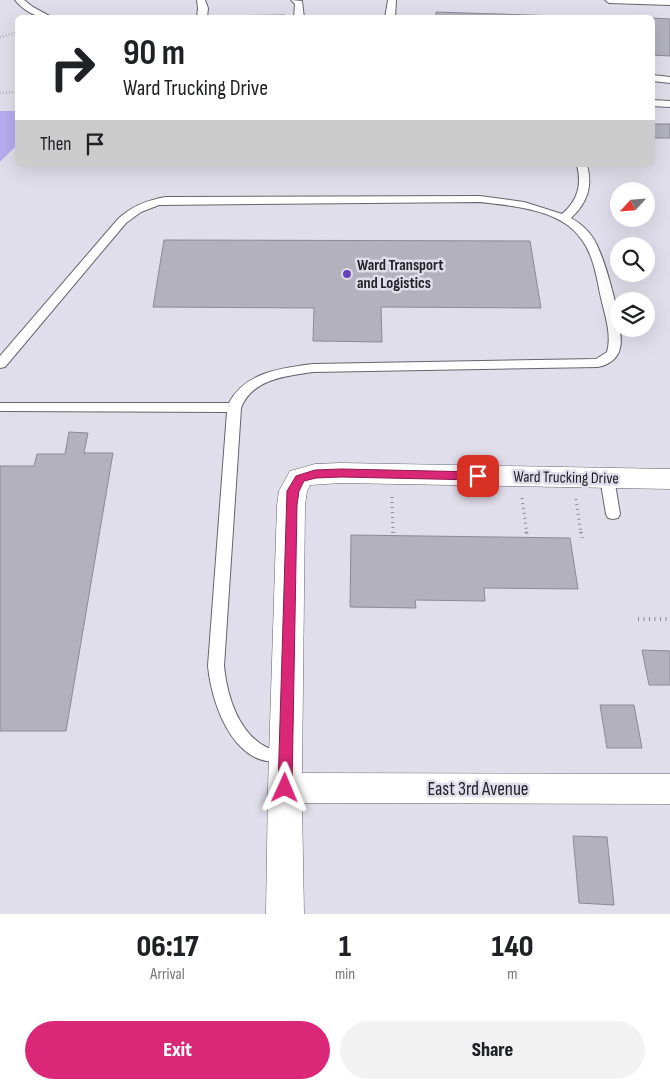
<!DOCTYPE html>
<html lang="en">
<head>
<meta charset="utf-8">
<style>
	body { margin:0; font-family:"Sofia Sans Condensed",sans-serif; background:#f2f2f2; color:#202124; height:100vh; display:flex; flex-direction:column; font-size:19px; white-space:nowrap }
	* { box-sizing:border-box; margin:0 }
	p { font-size:16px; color:#757577 }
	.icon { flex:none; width:28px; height:28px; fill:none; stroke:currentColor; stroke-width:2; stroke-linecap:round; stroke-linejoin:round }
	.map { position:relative; height:914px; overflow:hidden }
	.drawer { display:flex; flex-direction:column; background:#fff; flex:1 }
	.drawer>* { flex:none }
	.banner { position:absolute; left:15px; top:15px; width:640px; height:152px; border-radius:8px; box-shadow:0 5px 20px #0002; background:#fff; color:#202124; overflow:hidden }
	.needle { width:32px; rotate:244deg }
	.controls { position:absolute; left:610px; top:182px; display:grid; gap:10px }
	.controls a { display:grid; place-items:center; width:45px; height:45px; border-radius:50%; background:#fff; box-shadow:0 5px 20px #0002; font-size:25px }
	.pin { position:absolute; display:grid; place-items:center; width:42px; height:42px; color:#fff; margin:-21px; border-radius:10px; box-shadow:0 2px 8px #0006 }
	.me { position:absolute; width:55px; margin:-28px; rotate:1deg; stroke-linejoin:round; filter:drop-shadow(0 0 4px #0008) }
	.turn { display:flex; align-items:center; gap:18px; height:105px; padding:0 25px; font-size:22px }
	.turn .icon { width:65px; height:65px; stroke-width:2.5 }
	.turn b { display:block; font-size:35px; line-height:42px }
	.then { display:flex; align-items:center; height:48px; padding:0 25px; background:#0003; gap:10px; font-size:19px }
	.eta { display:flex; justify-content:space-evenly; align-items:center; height:85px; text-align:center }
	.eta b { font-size:30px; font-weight:800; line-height:35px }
	.cta { display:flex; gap:10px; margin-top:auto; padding:10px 25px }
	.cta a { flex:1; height:58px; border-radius:30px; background:#db2777; color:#fff; font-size:20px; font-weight:800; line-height:58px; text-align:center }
	.cta a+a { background:#f2f2f2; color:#202124 }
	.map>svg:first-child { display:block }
</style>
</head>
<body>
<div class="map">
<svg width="670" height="914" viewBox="0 0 670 914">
	<rect width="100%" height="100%" fill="#dfdeea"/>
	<path fill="#b6acef" d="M0,111H18L17,145L0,162Z"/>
	<g fill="#b2b1bd" stroke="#8b8a95">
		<path d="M436,12L621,18H436Z"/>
		<path d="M285,15V18H213V16Z"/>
		<path d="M652,18L670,19V56L652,55Z"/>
		<path d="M652,124H670V138H653Z"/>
		<path d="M164,240L530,241L541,308L381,307L382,342L313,341L314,308L153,307Z"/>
		<path d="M69,432L88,433L84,453H113L66,731H0V466H34L37,454H65Z"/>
		<path d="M351,535L570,538L578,589L484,588L485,601L415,600L416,608L350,607Z"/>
		<path d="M642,650L670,651V685H649Z"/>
		<path d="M600,705H634L642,748H607Z"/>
		<path d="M573,836L607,837L614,905L579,903Z"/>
	</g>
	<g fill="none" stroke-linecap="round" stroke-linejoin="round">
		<g stroke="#65646e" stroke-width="2">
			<g id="lane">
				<path d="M15,0H24L33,7L53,18C37,18 25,12 15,0Z"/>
				<path d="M197,0H205L208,8L207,18H197L198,8Z"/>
				<path d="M291,0L302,1L304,18H294L295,4Z"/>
				<path d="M388,0H396L395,18H385Z"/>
				<path d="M605,0H670V5L609,3Z"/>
				<path d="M652,75L670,77V83L652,81Z"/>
				<path d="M652,100L670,101V107L652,106Z"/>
				<path d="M577,165H587C593,187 587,203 571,218C580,223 588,230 593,238C605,256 625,330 620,348C618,359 608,365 598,367L313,372C286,376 252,379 241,408L224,666C227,695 238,734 268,748L286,746L292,748L294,753L292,758C238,778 212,708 208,666L227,412L0,411V403H229C245,372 282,368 313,364L596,359L607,352C612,335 605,315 601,298C597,280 594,256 582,240C562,209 513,206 480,202L159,205L141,212L126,223L5,367L0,368V356L118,219C132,206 147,200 166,197L480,196L524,202L562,214C578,200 582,185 577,165Z"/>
				<path d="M607,473L612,474L614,478L620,514L618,518L613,519L608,518L606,514L600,478L602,474Z"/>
			</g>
		</g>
		<g stroke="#65646e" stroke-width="1">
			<path id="street" d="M341,463L670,469V489L341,483L310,485L307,491L305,505L302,773L670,774V804L302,803L304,914H266L268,788L277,505L279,491L290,471L315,464Z"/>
		</g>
		<g stroke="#8c8b94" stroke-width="2.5" stroke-dasharray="0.5 2.5" stroke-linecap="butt">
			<path d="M0,37L18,32"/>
			<path d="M0,93L18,92"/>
		</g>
		<g stroke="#8c8b94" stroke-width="3" stroke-dasharray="1 4" stroke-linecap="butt">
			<path d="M392,497L393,534"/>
			<path d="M522,498L527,534"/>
			<path d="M576,499L581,534"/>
		</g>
		<g stroke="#8c8b94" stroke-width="4" stroke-dasharray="1 4.5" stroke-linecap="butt">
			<path d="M393,532V536"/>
			<path d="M526,532L527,537"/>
			<path d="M581,532L582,538"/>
			<path d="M638,619H670"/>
		</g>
		<use href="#lane" fill="#fff" fill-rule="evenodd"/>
		<use href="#street" fill="#fff" fill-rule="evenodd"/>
	</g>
	<path fill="#db2777" stroke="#8e194d" d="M341,469L478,472L484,476L478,480L341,477L316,478L304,481L299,491L297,505L292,788L290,793L285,794L280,793L278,788L287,491L296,476L315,470Z"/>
	<circle fill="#6644bd" stroke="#dfdeea" stroke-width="2" cx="347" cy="274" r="5"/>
	<g text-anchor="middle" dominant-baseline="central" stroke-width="5" stroke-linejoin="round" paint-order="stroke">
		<g font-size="16" font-weight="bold" fill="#222126" stroke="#dfdeea" text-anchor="start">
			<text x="357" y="265">Ward Transport<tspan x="357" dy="18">and Logistics</tspan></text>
		</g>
		<g font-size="16" fill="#222126" stroke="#dfdeea">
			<text transform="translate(566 478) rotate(1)">Ward Trucking Drive</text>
		</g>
		<g font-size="19" fill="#222126" stroke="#dfdeea">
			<text x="478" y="789">East 3rd Avenue</text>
		</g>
	</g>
</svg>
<div class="controls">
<a><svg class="needle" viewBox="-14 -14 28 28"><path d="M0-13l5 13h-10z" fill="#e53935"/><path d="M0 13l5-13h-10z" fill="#757577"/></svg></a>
<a><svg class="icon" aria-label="search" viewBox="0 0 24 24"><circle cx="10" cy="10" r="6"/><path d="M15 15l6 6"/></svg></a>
<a><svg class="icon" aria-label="layers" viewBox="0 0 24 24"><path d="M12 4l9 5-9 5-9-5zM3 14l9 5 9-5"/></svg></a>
</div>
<div class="pin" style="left:478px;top:476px;background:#d93025"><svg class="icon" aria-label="arrive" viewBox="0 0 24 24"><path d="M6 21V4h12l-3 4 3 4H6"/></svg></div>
<svg class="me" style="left:285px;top:788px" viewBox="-20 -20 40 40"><path d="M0-17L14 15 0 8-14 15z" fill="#db2777" stroke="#fff" stroke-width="4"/></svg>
<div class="banner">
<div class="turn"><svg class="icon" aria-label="right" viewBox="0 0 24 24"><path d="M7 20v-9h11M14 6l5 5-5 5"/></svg><div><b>90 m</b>Ward Trucking Drive</div></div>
<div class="then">Then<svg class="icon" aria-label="arrive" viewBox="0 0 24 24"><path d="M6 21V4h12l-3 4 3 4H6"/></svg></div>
</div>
</div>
<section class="drawer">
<div class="eta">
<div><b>06:17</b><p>Arrival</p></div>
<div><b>1</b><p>min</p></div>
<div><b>140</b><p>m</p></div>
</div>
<div class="cta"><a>Exit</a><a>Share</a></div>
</section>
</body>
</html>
